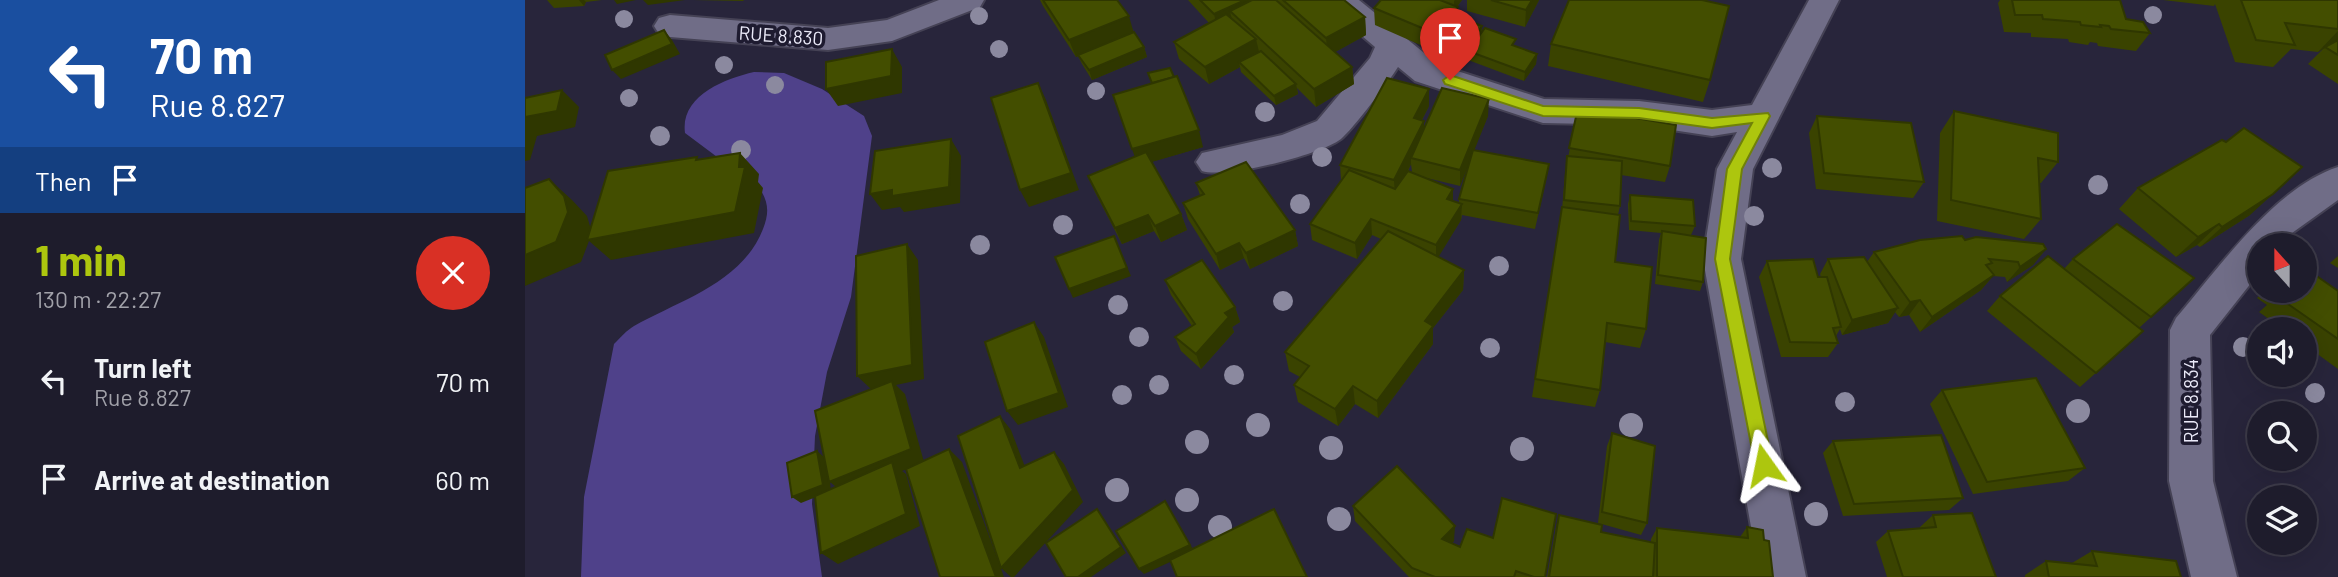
<!DOCTYPE html>
<html lang="en">
<head>
<meta charset="utf-8">
<style>
	body { margin:0; font-family:Barlow,sans-serif; background:#262534; color:#f1f3f6; height:100vh; display:flex; flex-direction:column; font-size:26px; white-space:nowrap }
	* { box-sizing:border-box; margin:0 }
	p { font-size:23px; color:#a1a1a9 }
	.icon { flex:none; width:38px; height:38px; fill:none; stroke:currentColor; stroke-width:2; stroke-linecap:round; stroke-linejoin:round }
	.map { position:relative; flex:1; overflow:hidden }
	.drawer { display:flex; flex-direction:column; background:#1e1c2c; width:525px }
	.drawer>* { flex:none }
	.hud { background:#1a4fa0; color:#fff; overflow:hidden }
	.needle { width:46px; rotate:339deg }
	.fabs { position:absolute; left:1722px; top:233px; display:grid; gap:14px }
	.fabs a { display:grid; place-items:center; width:70px; height:70px; border-radius:50%; background:#1e1c2c; box-shadow:0 7px 28px #0002,0 0 0 2px #3c3a48; font-size:35px }
	.pin { position:absolute; display:grid; place-items:center; width:60px; height:60px; color:#fff; margin:-72px -30px; border-radius:50% 50% 50% 0; rotate:-45deg; box-shadow:0 0 7px #0007 }
	.pin .icon { rotate:45deg }
	.me { position:absolute; width:77px; margin:-38px; rotate:348deg; stroke-linejoin:round; filter:drop-shadow(0 0 5px #0008) }
	.turn { display:flex; align-items:center; gap:24px; height:147px; padding:0 35px; font-size:32px }
	.turn .icon { width:91px; height:91px; stroke-width:2.5 }
	.turn b { display:block; font-size:49px; line-height:60px }
	.then { display:flex; align-items:center; height:66px; padding:0 35px; background:#0003; gap:14px; font-size:26px }
	.round { display:grid; place-items:center; flex:none; width:74px; height:74px; border-radius:37px; background:#262534 }
	.summary { display:flex; align-items:center; justify-content:space-between; height:119px; padding:0 35px }
	h1 { font-size:42px; font-weight:700; line-height:52px; color:#adc60e }
	ul { padding:0; list-style:none }
	li { display:flex; align-items:center; gap:21px; height:98px; padding:0 35px }
	li div { flex:1 }
	li b { display:block; font-size:26px }
	li em { font-style:normal }
	main { display:flex; flex:1; min-height:0 }
	.map>svg:first-child { display:block }
</style>
</head>
<body>
<main>
<section class="drawer">
<div class="hud">
<div class="turn"><svg class="icon" aria-label="left" viewBox="0 0 24 24"><path d="M17 20v-9H6M10 6l-5 5 5 5"/></svg><div><b>70 m</b>Rue 8.827</div></div>
<div class="then">Then<svg class="icon" aria-label="arrive" viewBox="0 0 24 24"><path d="M6 21V4h12l-3 4 3 4H6"/></svg></div>
</div>
<div class="summary"><div><h1>1 min</h1><p>130 m · 22:27</p></div><a class="round" style="background:#d93025;color:#fff"><svg class="icon" aria-label="close" viewBox="0 0 24 24"><path d="M6 6l12 12M18 6L6 18"/></svg></a></div>
<ul>
<li><svg class="icon" aria-label="left" viewBox="0 0 24 24"><path d="M17 20v-9H6M10 6l-5 5 5 5"/></svg><div><b>Turn left</b><p>Rue 8.827</p></div><em>70 m</em></li>
<li><svg class="icon" aria-label="arrive" viewBox="0 0 24 24"><path d="M6 21V4h12l-3 4 3 4H6"/></svg><div><b>Arrive at destination</b></div><em>60 m</em></li>
</ul>
</section>
<div class="map">
<svg width="1813" height="577" viewBox="0 0 1813 577">
	<rect width="100%" height="100%" fill="#28253b"/>
	<path fill="#4f418a" d="M229,72L259,73L297,89L339,116L347,136L326,297L302,372L290,436L287,504L297,577H56L59,497L89,344C95,338 102,330 109,326C155,300 217,283 238,229C244,214 244,203 235,189L160,133C155,96 199,79 229,72Z"/>
	<g fill="none" stroke-linecap="round" stroke-linejoin="round">
		<g stroke="#454255" stroke-width="4">
			<g id="street">
				<path d="M414,0H459L455,7L367,41L303,50L145,37L134,34L129,26L134,18L145,15L303,28L362,20Z"/>
				<path d="M799,0H834L914,65L1019,99L1114,101L1187,110L1227,105L1284,0H1314L1228,169L1216,259L1281,577H1235L1178,259L1192,169L1212,132L1187,136L1114,125L1018,123L890,81L873,67C865,80 827,130 816,139C795,155 700,179 677,171L671,162L677,153L757,135L792,121L845,58L850,47L803,7Z"/>
				<path d="M1813,167V200L1767,233L1757,245H1734V273L1685,335L1688,481L1712,577H1666L1644,481L1645,330L1651,318C1693,269 1750,187 1813,167Z"/>
			</g>
		</g>
		<use href="#street" fill="#706d87" fill-rule="evenodd"/>
	</g>
	<g fill="#8b899f">
		<circle cx="1628" cy="15" r="9"/>
		<circle cx="454" cy="16" r="9"/>
		<circle cx="99" cy="19" r="9"/>
		<circle cx="474" cy="49" r="9"/>
		<circle cx="199" cy="65" r="9"/>
		<circle cx="250" cy="85" r="9"/>
		<circle cx="571" cy="91" r="9"/>
		<circle cx="104" cy="98" r="9"/>
		<circle cx="740" cy="112" r="10"/>
		<circle cx="135" cy="136" r="10"/>
		<circle cx="216" cy="150" r="10"/>
		<circle cx="797" cy="157" r="10"/>
		<circle cx="1247" cy="168" r="10"/>
		<circle cx="1573" cy="185" r="10"/>
		<circle cx="775" cy="204" r="10"/>
		<circle cx="1229" cy="216" r="10"/>
		<circle cx="538" cy="225" r="10"/>
		<circle cx="455" cy="245" r="10"/>
		<circle cx="974" cy="266" r="10"/>
		<circle cx="758" cy="301" r="10"/>
		<circle cx="593" cy="305" r="10"/>
		<circle cx="614" cy="337" r="10"/>
		<circle cx="1718" cy="347" r="10"/>
		<circle cx="965" cy="348" r="10"/>
		<circle cx="709" cy="375" r="10"/>
		<circle cx="634" cy="385" r="10"/>
		<circle cx="1790" cy="393" r="10"/>
		<circle cx="597" cy="395" r="10"/>
		<circle cx="1320" cy="402" r="10"/>
		<circle cx="1553" cy="411" r="12"/>
		<circle cx="733" cy="425" r="12"/>
		<circle cx="1106" cy="425" r="12"/>
		<circle cx="672" cy="442" r="12"/>
		<circle cx="806" cy="448" r="12"/>
		<circle cx="997" cy="449" r="12"/>
		<circle cx="592" cy="490" r="12"/>
		<circle cx="662" cy="500" r="12"/>
		<circle cx="1291" cy="514" r="12"/>
		<circle cx="814" cy="519" r="12"/>
		<circle cx="695" cy="527" r="12"/>
	</g>
	<g fill="#3a4300" fill-rule="evenodd">
		<path d="M22,0H77L61,2L59,6L29,8Z"/>
		<path d="M168,0H219L218,1Z"/>
		<path d="M515,0H592L609,32L619,47L622,57L567,80L557,64L553,56L551,57L518,6Z"/>
		<path d="M663,0H819L840,17L841,35L810,52L827,67L829,84L791,107L772,88L773,94L751,105L716,72L715,67L684,84L654,59L649,42L684,23Z"/>
		<path d="M856,0H937L932,7H933V20L957,26V33L1012,54L1011,64L999,81L943,60V54L939,60L916,52V43L909,51L850,25L849,8Z"/>
		<path d="M942,0H1014L1000,27L942,11Z"/>
		<path d="M1475,0H1595L1601,19L1625,33L1611,51L1573,46L1572,43L1565,42L1563,45L1544,42L1543,39L1506,37V33L1479,32L1473,3Z"/>
		<path d="M1638,0H1813V84L1783,64L1799,48L1793,52L1766,49L1748,67L1710,62L1690,4L1689,6Z"/>
		<path d="M1026,44L1185,80L1178,102L1023,66Z"/>
		<path d="M623,73L678,147L626,162L656,214L662,230L636,242L629,231L597,244L570,192L563,176L610,157L626,83Z"/>
		<path d="M904,106L897,120L899,129L963,116L949,150L1024,164L1021,180L1010,229L937,215L936,220L913,257L939,270L938,290L908,328V344L853,418L830,404L813,426L773,402L769,385L775,377L764,371L760,352L856,239L847,235L832,259L787,240L785,224L816,180L815,165ZM947,155L934,199V203L928,201V189L902,178L935,186ZM886,164L887,172L883,171Z"/>
		<path d="M1053,108L1145,166L1140,182L1096,175L1095,206L1093,215L1090,262L1121,329L1115,348L1080,342L1075,390L1070,407L1007,397L1037,210L1040,173Z"/>
		<path d="M1429,111L1533,162L1516,183H1514L1516,219L1499,239L1412,221L1415,133Z"/>
		<path d="M1292,116L1399,182L1388,198L1291,189L1284,133Z"/>
		<path d="M671,183L770,230L773,246L725,269L719,258L695,270L663,219L658,203L675,195Z"/>
		<path d="M1613,188L1725,215L1675,247L1672,245L1651,257L1594,209Z"/>
		<path d="M1105,195L1170,226L1166,235L1178,282L1175,291L1130,284L1134,240L1136,233L1104,230L1103,204Z"/>
		<path d="M1440,240L1521,249L1508,265L1482,282L1480,277L1468,276L1456,290L1395,332L1384,315L1374,317L1370,312L1363,323L1317,335L1315,329L1311,336L1313,343L1303,357H1256L1234,277L1242,261L1296,277L1295,274L1303,259L1342,262L1349,252Z"/>
		<path d="M1813,256V268L1805,263Z"/>
		<path d="M1548,259L1669,278L1614,328L1618,331L1555,387L1462,311L1475,296L1539,269Z"/>
		<path d="M640,280L710,307L715,322L707,327L709,332L676,369L656,351L650,337L667,326L646,295Z"/>
		<path d="M1740,290L1813,291V369L1780,345V329H1758L1734,312L1742,305L1732,298Z"/>
		<path d="M1417,390L1560,468L1543,481L1448,494L1405,404Z"/>
		<path d="M1087,433L1122,523L1116,535L1073,523L1082,446Z"/>
		<path d="M1308,441L1438,498L1424,510L1318,516L1298,453Z"/>
		<path d="M828,506L929,541L927,543L1020,577H884L830,521Z"/>
		<path d="M1034,515L1076,532L1126,543V539L1132,528L1215,537L1222,527L1239,540L1248,577H1022L1031,527Z"/>
		<path d="M1408,515L1471,577H1362L1351,542L1363,531L1395,528V527Z"/>
		<path d="M1567,551L1656,577H1500V575L1521,561L1547,563Z"/>
	</g>
	<g fill="#2f3700">
		<path d="M54,0H59L61,2L59,6Z"/>
		<path d="M89,0H111L92,4Z"/>
		<path d="M118,0H160L123,5Z"/>
		<path d="M720,0H750L705,11L708,25L693,32L689,14Z"/>
		<path d="M930,0H937L929,10V1Z"/>
		<path d="M1007,0H1014L1000,27L1001,10Z"/>
		<path d="M933,7V25L909,51V33Z"/>
		<path d="M604,16L609,34L551,57L544,40Z"/>
		<path d="M840,17L841,35L803,56L801,38Z"/>
		<path d="M957,26L956,36L943,51V54L939,60V51Z"/>
		<path d="M139,30L147,40L155,54L96,79L87,70Z"/>
		<path d="M1813,31V41L1793,52Z"/>
		<path d="M731,39L735,56L714,62L715,67L684,84L680,67Z"/>
		<path d="M619,47L622,57L567,80L564,70Z"/>
		<path d="M367,49L377,67V93L313,106L301,89Z"/>
		<path d="M1012,54L1011,64L999,81L1000,72Z"/>
		<path d="M827,67L829,84L791,107L789,89Z"/>
		<path d="M513,83L521,100L554,190L504,207L495,190Z"/>
		<path d="M771,84L773,94L751,105L749,96Z"/>
		<path d="M904,89V106L889,135V118Z"/>
		<path d="M37,90L54,107L50,127L12,136L5,160L0,161V117Z"/>
		<path d="M964,99L963,116L935,186V170Z"/>
		<path d="M899,121V138L886,158V164L870,196L869,180Z"/>
		<path d="M674,130L678,147L613,166L607,149Z"/>
		<path d="M426,139L436,156L435,203L379,212L375,207L357,210L345,194Z"/>
		<path d="M215,153L234,174L233,182L238,188L229,233L86,260L64,241L56,262L0,286V255L24,179L47,200L62,216L67,233L214,167Z"/>
		<path d="M928,189V205L922,199Z"/>
		<path d="M1748,194L1725,215L1675,247L1697,227Z"/>
		<path d="M937,204L936,220L911,261V245Z"/>
		<path d="M656,214L662,230L636,242L630,226Z"/>
		<path d="M623,215L629,231L597,244L590,228Z"/>
		<path d="M846,219L847,235L832,259L830,243Z"/>
		<path d="M1694,224L1672,245L1651,257L1673,237Z"/>
		<path d="M770,230L773,246L725,269L721,253Z"/>
		<path d="M589,236L606,276L548,298L544,289Z"/>
		<path d="M714,243L719,258L695,270L691,254Z"/>
		<path d="M382,244L393,260L399,379L371,385L380,394L399,462L377,471L381,474L395,526L313,564L296,553L320,494L305,482L306,491L276,503L267,497L292,451L300,458L346,389L332,376Z"/>
		<path d="M1521,249L1508,265L1482,282L1495,267Z"/>
		<path d="M939,270L938,290L908,328V344L853,418L852,401L900,321Z"/>
		<path d="M1469,275L1456,290L1395,332L1407,317Z"/>
		<path d="M1395,300L1384,315L1374,317L1385,302Z"/>
		<path d="M710,307L715,322L707,327L709,332L676,369L671,354L700,313Z"/>
		<path d="M1373,308L1363,323L1317,335L1327,320Z"/>
		<path d="M509,322L519,337L543,407L493,425L482,411Z"/>
		<path d="M828,386L830,404L813,426L810,409Z"/>
		<path d="M475,416L486,430L505,480L495,468Z"/>
		<path d="M424,449L437,462L479,577H471Z"/>
		<path d="M529,452L539,464L558,502L489,577H486L476,568Z"/>
		<path d="M640,501L669,551L619,574L614,569Z"/>
		<path d="M572,509L601,553L566,577H553Z"/>
		<path d="M930,526L929,541L917,554V539Z"/>
	</g>
	<g fill="#434e00" stroke="#2f3700" stroke-width="2">
		<path d="M518,0H592L604,16L544,40Z"/>
		<path d="M675,0H720L689,14Z"/>
		<path d="M727,0H751L827,67L789,89L705,11Z"/>
		<path d="M758,0H819L840,17L801,38Z"/>
		<path d="M856,0H915L933,7L909,33L849,8Z"/>
		<path d="M966,0H1007L1001,10Z"/>
		<path d="M1044,0H1177L1204,6L1185,80L1026,44Z"/>
		<path d="M1487,0H1595L1601,19L1618,22L1625,33L1586,29L1584,26L1575,25L1576,27L1556,25L1555,22L1518,19L1517,15H1490Z"/>
		<path d="M1716,0H1813V29L1760,23L1770,45L1731,40Z"/>
		<path d="M701,14L731,39L680,67L649,42Z"/>
		<path d="M935,18L957,26L939,51L916,43Z"/>
		<path d="M960,28L991,39L987,45L1012,54L1000,72L943,51Z"/>
		<path d="M139,30L147,44L87,70L80,55Z"/>
		<path d="M609,32L619,47L564,70L553,55Z"/>
		<path d="M1813,40V55L1800,47Z"/>
		<path d="M367,49L366,76L301,89V62Z"/>
		<path d="M736,51L771,84L749,96L714,62Z"/>
		<path d="M645,68L649,77L627,83L623,73Z"/>
		<path d="M652,76L674,130L607,149L588,95Z"/>
		<path d="M862,78L904,89L889,118L899,121L869,180L815,165Z"/>
		<path d="M513,83L546,173L495,190L466,98Z"/>
		<path d="M917,88L964,99L935,170L886,158Z"/>
		<path d="M37,90L32,111L0,117V98Z"/>
		<path d="M1053,108L1151,125L1145,166L1044,148Z"/>
		<path d="M1429,111L1533,133V162L1513,158L1516,219L1426,200Z"/>
		<path d="M1292,116L1386,123L1399,182L1299,173Z"/>
		<path d="M1719,128L1777,167L1748,194L1697,227L1694,224L1673,237L1613,188L1697,140L1701,142Z"/>
		<path d="M426,139L424,187L367,196V190L345,194L350,151Z"/>
		<path d="M948,150L1024,164L1013,213L934,199Z"/>
		<path d="M621,152L656,214L630,226L623,215L590,228L563,176Z"/>
		<path d="M215,153L214,167H220L210,212L62,240L83,171L172,157L171,160Z"/>
		<path d="M1042,156L1097,161L1095,206L1039,200Z"/>
		<path d="M721,162L770,230L721,253L714,243L691,254L658,203L679,194L671,183Z"/>
		<path d="M824,170L870,189L883,171L928,189L922,199L937,204L911,245L846,219L830,243L785,224Z"/>
		<path d="M24,179L39,196L43,212L31,242L0,255V188Z"/>
		<path d="M1105,195L1168,200L1170,226L1106,221Z"/>
		<path d="M1037,207L1095,215L1090,262L1127,267L1121,329L1082,323L1075,390L1010,379Z"/>
		<path d="M1592,224L1669,278L1626,317L1548,259Z"/>
		<path d="M863,231L939,270L900,321L908,326L852,401L828,386L810,409L769,385L784,366L760,352Z"/>
		<path d="M1137,231L1181,238L1178,282L1133,275Z"/>
		<path d="M589,236L602,268L544,289L530,257Z"/>
		<path d="M1437,236L1440,240L1451,237L1518,244L1521,249L1495,267L1493,262L1464,259L1467,263L1461,265L1469,275L1407,317L1395,300L1385,302L1349,252L1395,240Z"/>
		<path d="M382,244L387,365L332,376L331,256Z"/>
		<path d="M1523,256L1618,331L1571,373L1475,296Z"/>
		<path d="M1339,257L1373,308L1327,320L1303,259Z"/>
		<path d="M1288,259L1293,277H1302L1316,327L1308,328L1313,343L1265,342L1242,261Z"/>
		<path d="M677,260L710,307L700,313L704,317L671,354L650,337L670,324L640,280Z"/>
		<path d="M1783,270L1813,291V339L1753,297L1760,290H1780V272Z"/>
		<path d="M509,322L534,393L482,411L460,342Z"/>
		<path d="M1511,378L1560,468L1462,482L1417,390Z"/>
		<path d="M367,381L386,449L304,482L290,411Z"/>
		<path d="M475,416L495,468L529,452L548,490L476,568L433,436Z"/>
		<path d="M1087,433L1130,446L1122,523L1077,512Z"/>
		<path d="M1416,435L1438,498L1329,504L1308,441Z"/>
		<path d="M424,449L471,577H415L381,469Z"/>
		<path d="M292,451L298,485L267,497L262,463Z"/>
		<path d="M367,462L381,514L296,553L290,496Z"/>
		<path d="M872,466L930,526L917,539L935,547L942,529L968,538L977,498L1031,514L1020,577H1009L991,571L989,577H910L887,568L828,506Z"/>
		<path d="M640,501L665,545L614,569L591,531Z"/>
		<path d="M572,509L596,547L553,577H541L521,543Z"/>
		<path d="M749,509L782,577H652L645,560Z"/>
		<path d="M1447,513L1471,577H1378L1363,531L1411,527L1408,515Z"/>
		<path d="M1034,515L1077,525L1076,532L1130,543L1128,577H1024Z"/>
		<path d="M1222,527L1238,530L1239,540L1244,541L1248,577H1132V528L1223,538Z"/>
		<path d="M1567,551L1651,561L1656,577H1524L1521,561L1572,566Z"/>
	</g>
	<path fill="#adc60e" stroke="#708109" stroke-width="2" d="M925,75L1018,106L1114,108L1187,118L1243,113L1245,116L1217,169L1205,259L1248,465L1245,471L1239,473L1233,471L1230,465L1190,259L1202,169L1227,123L1187,128L1114,118L1018,116L920,84L918,80Z"/>
	<g text-anchor="middle" dominant-baseline="central" stroke-width="7" stroke-linejoin="round" paint-order="stroke">
		<g font-size="19" fill="#ebeaf9" stroke="#1e1b30">
			<text transform="translate(256 35) rotate(4)">RUE 8.830</text>
			<text transform="translate(1665 401) rotate(-90)">RUE 8.834</text>
		</g>
	</g>
</svg>
<div class="fabs">
<a><svg class="needle" viewBox="-14 -14 28 28"><path d="M0-13l5 13h-10z" fill="#e53935"/><path d="M0 13l5-13h-10z" fill="#a1a1a9"/></svg></a>
<a><svg class="icon" aria-label="sound" viewBox="0 0 24 24"><path d="M4 9h4l5-4v14l-5-4H4zM17 9q2 3 0 6"/></svg></a>
<a><svg class="icon" aria-label="search" viewBox="0 0 24 24"><circle cx="10" cy="10" r="6"/><path d="M15 15l6 6"/></svg></a>
<a><svg class="icon" aria-label="layers" viewBox="0 0 24 24"><path d="M12 4l9 5-9 5-9-5zM3 14l9 5 9-5"/></svg></a>
</div>
<div class="pin" style="left:925px;top:80px;background:#d93025"><svg class="icon" aria-label="arrive" viewBox="0 0 24 24"><path d="M6 21V4h12l-3 4 3 4H6"/></svg></div>
<svg class="me" style="left:1239px;top:465px" viewBox="-20 -20 40 40"><path d="M0-17L14 15 0 8-14 15z" fill="#adc60e" stroke="#fff" stroke-width="4"/></svg>
</div>
</main>
</body>
</html>
